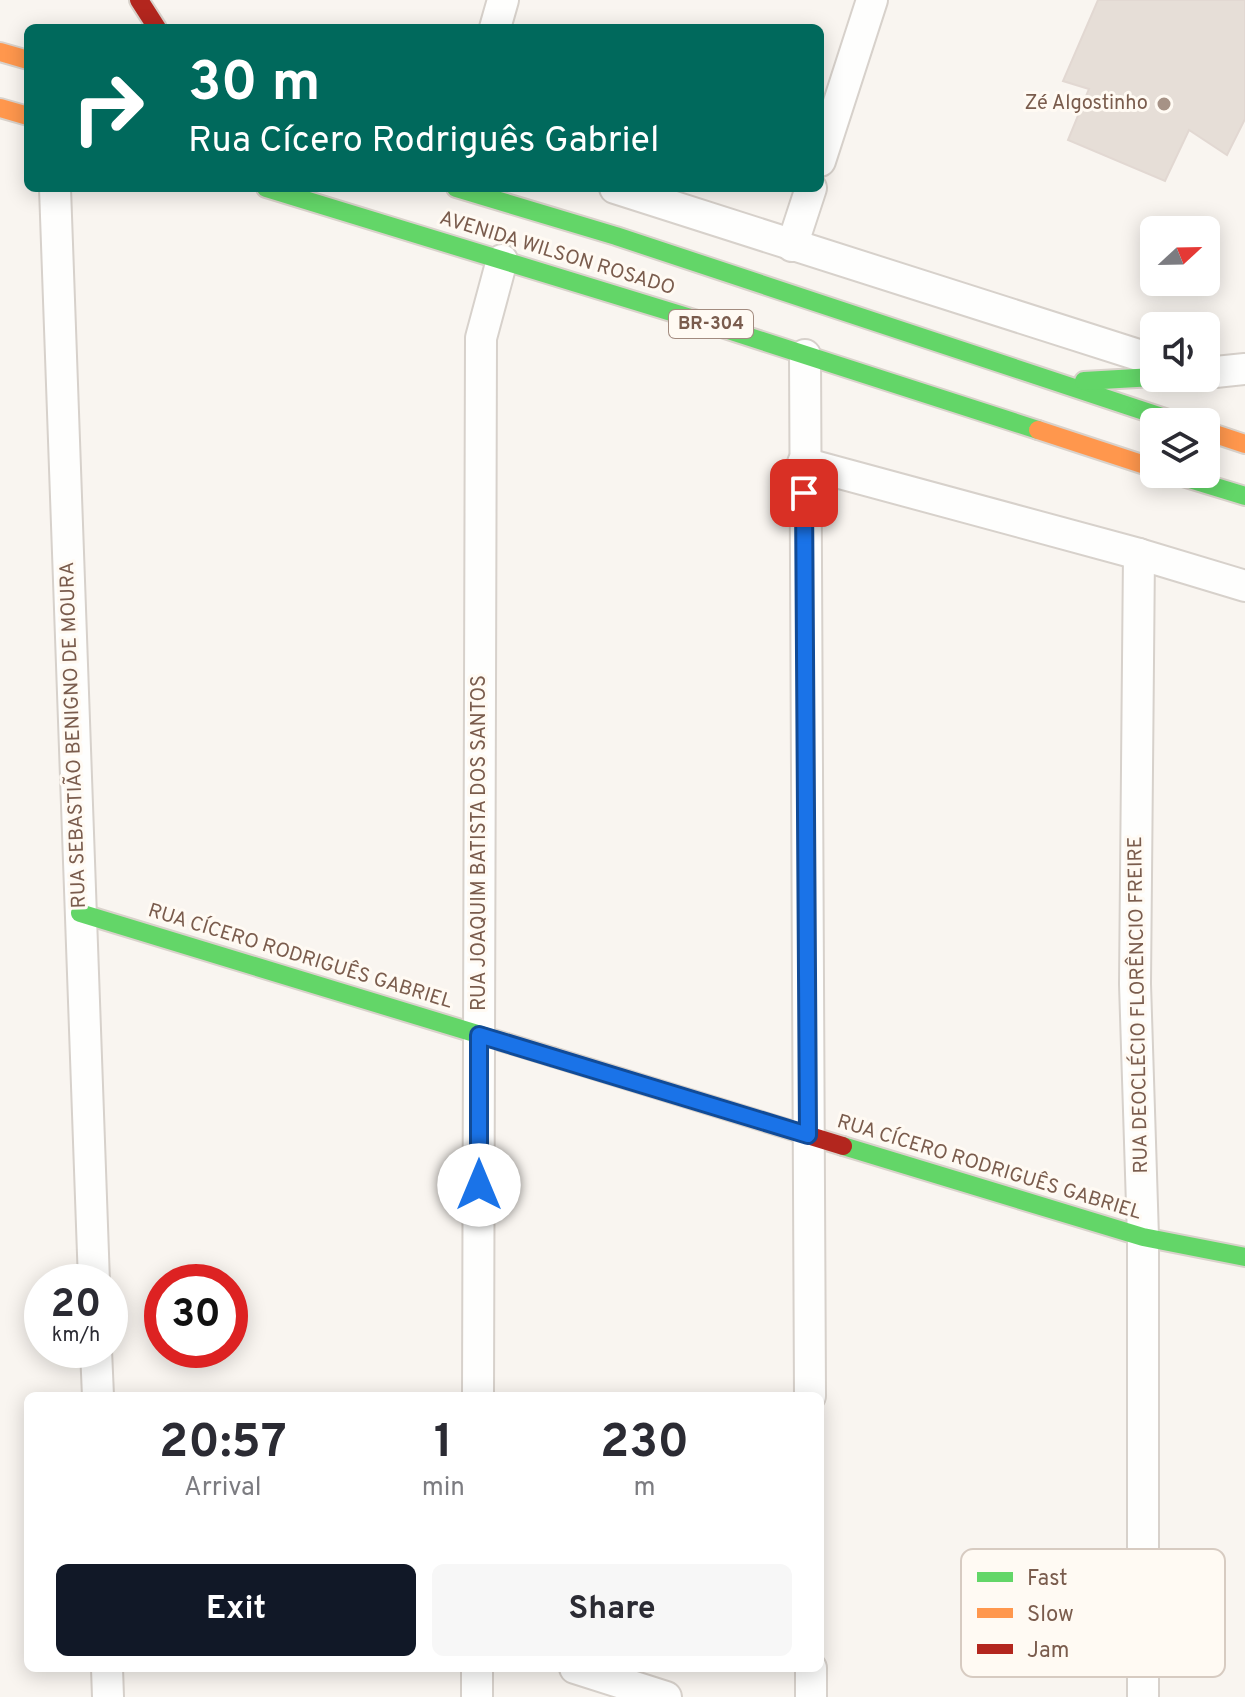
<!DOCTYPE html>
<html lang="en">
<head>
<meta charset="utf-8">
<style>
	body { margin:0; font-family:Overpass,sans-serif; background:#f7f7f7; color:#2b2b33; height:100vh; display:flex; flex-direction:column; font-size:30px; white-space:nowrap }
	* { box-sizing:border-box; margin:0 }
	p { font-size:26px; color:#7c7c81 }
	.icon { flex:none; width:44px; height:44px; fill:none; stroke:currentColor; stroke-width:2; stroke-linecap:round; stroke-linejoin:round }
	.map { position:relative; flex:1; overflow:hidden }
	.side { position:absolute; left:24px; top:1392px; width:800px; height:280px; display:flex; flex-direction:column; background:#fff; border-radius:12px; box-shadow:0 4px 20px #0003 }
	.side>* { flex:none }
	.guide { position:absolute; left:24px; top:24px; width:800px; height:168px; border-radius:12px; box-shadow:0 4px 20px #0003; background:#00695c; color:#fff; overflow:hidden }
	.needle { width:52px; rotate:68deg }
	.buttons { position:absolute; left:1140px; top:216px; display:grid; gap:16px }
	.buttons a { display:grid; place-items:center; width:80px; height:80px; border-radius:12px; background:#fff; box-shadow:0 4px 20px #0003; font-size:40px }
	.speed { position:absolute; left:24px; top:1264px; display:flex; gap:16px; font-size:40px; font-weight:700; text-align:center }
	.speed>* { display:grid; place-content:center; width:104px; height:104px; border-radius:50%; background:#fff; box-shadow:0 4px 20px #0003; line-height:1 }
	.speed small { font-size:20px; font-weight:400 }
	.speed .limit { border:12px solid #d22; background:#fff; color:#111 }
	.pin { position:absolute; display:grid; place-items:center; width:68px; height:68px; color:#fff; margin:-34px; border-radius:16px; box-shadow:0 4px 12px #0006 }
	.me { position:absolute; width:88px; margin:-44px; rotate:0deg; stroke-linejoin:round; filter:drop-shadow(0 0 6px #0008) }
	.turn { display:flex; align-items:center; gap:28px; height:168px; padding:0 32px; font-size:36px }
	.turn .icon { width:104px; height:104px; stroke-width:2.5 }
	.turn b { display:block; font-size:56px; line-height:68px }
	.eta { display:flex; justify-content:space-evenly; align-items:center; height:136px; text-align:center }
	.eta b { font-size:48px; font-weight:700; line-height:56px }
	.primary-button { display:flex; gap:16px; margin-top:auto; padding:16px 32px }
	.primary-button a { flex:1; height:92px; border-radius:12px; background:#111827; color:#fff; font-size:32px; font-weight:700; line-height:92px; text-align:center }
	.primary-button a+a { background:#f7f7f7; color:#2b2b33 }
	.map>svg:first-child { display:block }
</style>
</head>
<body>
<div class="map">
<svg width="1245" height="1697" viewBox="0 0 1245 1697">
	<rect width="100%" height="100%" fill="#f9f5f0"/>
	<path fill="#e6ded7" stroke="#e2d8d2" stroke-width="2" d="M1098,0H1245V119L1227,155L1189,130L1165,181L1068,140L1089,89L1063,81Z"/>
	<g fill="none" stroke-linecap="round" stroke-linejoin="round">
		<g stroke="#d7d1cb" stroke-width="34">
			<g id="street">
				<path d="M495,28L503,0"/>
				<path d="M820,161L872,0"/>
				<path d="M55,188L94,1282"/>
				<path d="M615,188L1154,360"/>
				<path d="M792,246L811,188"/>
				<path d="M805,355L810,1396"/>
				<path d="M1206,373L1245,369"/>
				<path d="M803,463L1139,554L1245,586"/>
				<path d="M1139,554L1135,984L1143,1237V1697"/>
				<path d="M96,1350L98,1396"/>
				<path d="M478,1396L481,338L502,260"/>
				<path d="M107,1668L108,1697"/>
				<path d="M575,1668L666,1697"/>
				<path d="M811,1668V1697"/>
				<path d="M477,1697V1668"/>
			</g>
		</g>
		<g stroke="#d9d2cb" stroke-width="22">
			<g id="fast">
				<path d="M266,188L694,319L1038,430"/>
				<path d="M456,188L616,236L1177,422"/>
				<path d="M1084,381L1154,377"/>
				<path d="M1173,474L1245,496"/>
				<path d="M80,913L553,1057"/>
				<path d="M843,1146L1143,1237L1245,1257"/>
			</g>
		</g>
		<g stroke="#d9d2cb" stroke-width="22">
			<g id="slow">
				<path d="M0,52L28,60"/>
				<path d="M0,108L28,116"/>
				<path d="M1038,430L1154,468"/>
				<path d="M1206,431L1245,444"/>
			</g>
		</g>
		<g stroke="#d9d2cb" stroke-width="22">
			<g id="jam">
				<path d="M139,0L157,28"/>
				<path d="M553,1057L843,1146"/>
			</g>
		</g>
		<use href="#street" stroke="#fefefd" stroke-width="30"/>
		<use href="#fast" stroke="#63d668" stroke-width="18"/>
		<use href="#slow" stroke="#ff974d" stroke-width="18"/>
		<use href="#jam" stroke="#b3261e" stroke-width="18"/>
	</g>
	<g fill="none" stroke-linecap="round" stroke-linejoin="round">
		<g stroke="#114b97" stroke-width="20">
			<path id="route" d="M479,1185V1035L808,1135L804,493"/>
		</g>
		<use href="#route" stroke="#1a73e8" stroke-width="14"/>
	</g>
	<circle fill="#a69286" stroke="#fffaf3" stroke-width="3" cx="1164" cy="104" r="8"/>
	<g text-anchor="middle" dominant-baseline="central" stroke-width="6" stroke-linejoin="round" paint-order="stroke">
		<rect fill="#fffaf3" stroke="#a28b7f" stroke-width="2" x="669" y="310" width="84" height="28" rx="6"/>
		<g font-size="18" font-weight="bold" fill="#7a5c4d">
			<text x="711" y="324">BR-304</text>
		</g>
		<g font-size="20" fill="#7a5c4d" stroke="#fffaf3" text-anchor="end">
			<text x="1148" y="104">Zé Algostinho</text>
		</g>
		<g font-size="20" fill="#7a5c4d" stroke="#fffaf3">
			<text transform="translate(557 254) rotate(17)">AVENIDA WILSON ROSADO</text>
			<text transform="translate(74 735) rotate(-92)">RUA SEBASTIÃO BENIGNO DE MOURA</text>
			<text transform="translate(480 843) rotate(-90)">RUA JOAQUIM BATISTA DOS SANTOS</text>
			<text transform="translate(300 957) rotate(17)">RUA CÍCERO RODRIGUÊS GABRIEL</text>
			<text transform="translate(1139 1005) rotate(-91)">RUA DEOCLÉCIO FLORÊNCIO FREIRE</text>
			<text transform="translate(989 1168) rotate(17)">RUA CÍCERO RODRIGUÊS GABRIEL</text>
		</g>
	</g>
	<rect x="961" y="1549" width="264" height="128" rx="12" fill="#fffaf3" stroke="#d7cbc1" stroke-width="2"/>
	<rect x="977" y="1572" width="36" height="10" fill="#63d668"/>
	<rect x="977" y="1608" width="36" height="10" fill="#ff974d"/>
	<rect x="977" y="1644" width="36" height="10" fill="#b3261e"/>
	<g font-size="22" fill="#7a5c4d">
		<text x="1027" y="1585">Fast</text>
		<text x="1027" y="1621">Slow</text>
		<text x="1027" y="1657">Jam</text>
	</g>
</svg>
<div class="buttons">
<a><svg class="needle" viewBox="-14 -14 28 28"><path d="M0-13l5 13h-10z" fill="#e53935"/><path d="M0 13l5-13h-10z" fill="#7c7c81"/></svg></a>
<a><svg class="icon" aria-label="sound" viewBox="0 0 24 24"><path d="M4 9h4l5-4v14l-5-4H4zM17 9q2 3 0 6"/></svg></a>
<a><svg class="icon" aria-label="layers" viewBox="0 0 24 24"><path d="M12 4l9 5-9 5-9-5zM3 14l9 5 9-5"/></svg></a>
</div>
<div class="speed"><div>20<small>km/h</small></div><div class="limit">30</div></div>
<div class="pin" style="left:804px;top:493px;background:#d93025"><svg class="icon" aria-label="arrive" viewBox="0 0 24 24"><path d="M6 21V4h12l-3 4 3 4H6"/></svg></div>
<svg class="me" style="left:479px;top:1185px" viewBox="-20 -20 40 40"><circle r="19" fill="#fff"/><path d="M0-13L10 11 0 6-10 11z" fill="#1a73e8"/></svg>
<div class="guide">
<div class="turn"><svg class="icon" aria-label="right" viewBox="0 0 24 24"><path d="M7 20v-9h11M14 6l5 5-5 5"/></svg><div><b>30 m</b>Rua Cícero Rodriguês Gabriel</div></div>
</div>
<section class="side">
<div class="eta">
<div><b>20:57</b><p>Arrival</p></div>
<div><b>1</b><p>min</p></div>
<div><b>230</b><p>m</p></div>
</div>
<div class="primary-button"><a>Exit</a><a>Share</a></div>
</section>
</div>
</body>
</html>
